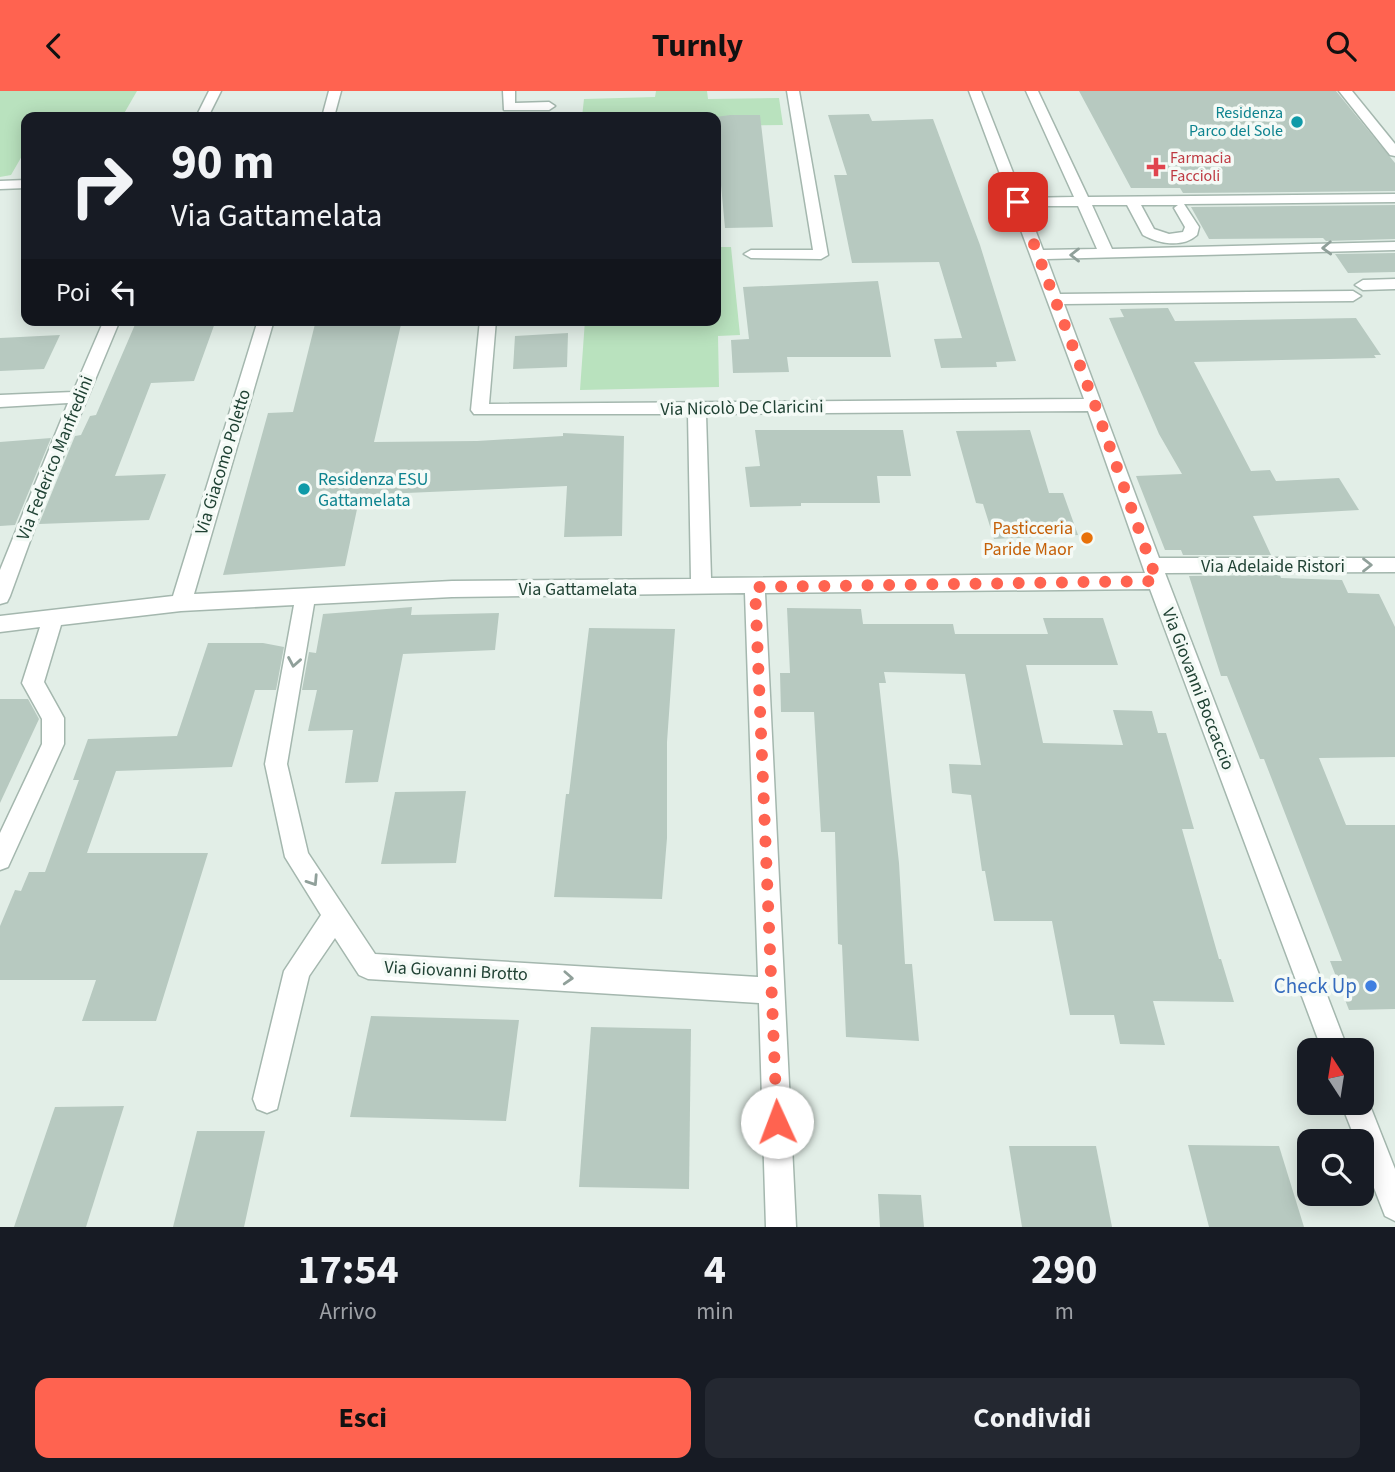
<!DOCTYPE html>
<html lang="it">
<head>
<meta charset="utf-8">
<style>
	body { margin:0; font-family:"Source Sans 3",sans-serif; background:#242831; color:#f1f3f6; height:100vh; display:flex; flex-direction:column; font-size:26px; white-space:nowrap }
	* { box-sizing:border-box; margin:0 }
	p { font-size:23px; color:#9ea1a6 }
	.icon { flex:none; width:38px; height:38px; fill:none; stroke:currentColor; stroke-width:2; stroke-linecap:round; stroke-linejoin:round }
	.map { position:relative; height:1136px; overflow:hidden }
	.sheet { display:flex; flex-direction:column; background:#171b24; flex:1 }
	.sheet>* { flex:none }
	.guide { position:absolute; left:21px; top:21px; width:700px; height:214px; border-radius:14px; box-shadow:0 4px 18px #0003; background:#171b24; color:#f1f3f6; overflow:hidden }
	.needle { width:46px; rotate:348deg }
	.fabs { position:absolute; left:1297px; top:947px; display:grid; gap:14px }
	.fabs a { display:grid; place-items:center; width:77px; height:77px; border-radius:14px; background:#171b24; box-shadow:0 4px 18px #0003; font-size:35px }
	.pin { position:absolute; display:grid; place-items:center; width:60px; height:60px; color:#fff; margin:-30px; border-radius:14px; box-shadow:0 4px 10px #0006 }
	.me { position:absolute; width:77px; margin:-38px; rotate:358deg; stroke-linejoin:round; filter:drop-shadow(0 0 5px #0008) }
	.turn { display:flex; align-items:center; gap:24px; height:147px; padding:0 35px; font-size:32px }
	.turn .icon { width:91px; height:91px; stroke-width:2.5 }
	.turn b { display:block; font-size:49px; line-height:60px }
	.then { display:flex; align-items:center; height:66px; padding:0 35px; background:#0003; gap:14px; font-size:26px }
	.eta { display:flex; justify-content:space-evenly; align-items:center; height:119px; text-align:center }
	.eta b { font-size:42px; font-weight:700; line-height:49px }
	.action { display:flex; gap:14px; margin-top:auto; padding:14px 35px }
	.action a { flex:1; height:80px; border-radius:14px; background:#ff6350; color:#111; font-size:28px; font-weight:700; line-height:80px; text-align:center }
	.action a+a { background:#242831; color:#f1f3f6 }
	header { display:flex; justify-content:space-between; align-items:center; height:91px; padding:0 35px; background:#ff6350; color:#111; font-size:32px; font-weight:700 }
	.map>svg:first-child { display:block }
</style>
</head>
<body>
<header><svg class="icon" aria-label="back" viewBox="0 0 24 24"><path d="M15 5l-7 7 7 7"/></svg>Turnly<svg class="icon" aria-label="search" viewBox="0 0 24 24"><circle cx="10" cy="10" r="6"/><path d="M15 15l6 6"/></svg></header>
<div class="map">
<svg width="1395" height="1136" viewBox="0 0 1395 1136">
	<rect width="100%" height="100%" fill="#e2eee7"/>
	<g fill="#b9e2be">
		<path d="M0,0H137L122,26H26V58L11,84L0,86Z"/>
		<path d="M656,0H707L708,8L779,7L783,34L716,35V26H582L584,8L655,6Z"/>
		<path d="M716,146L717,156H731L740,244L718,245L719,296L580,299L585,229H716Z"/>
	</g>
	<g fill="#b7c9c0">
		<path d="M1079,0H1336L1395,72V100L1183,102L1180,97H1131Z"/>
		<path d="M869,23L872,30L933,28L980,154L1016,270L996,271L997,276L941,277L934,248L962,247L939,171L852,172L834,84H847L828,24Z"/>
		<path d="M730,24H760L773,136L725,137L721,94H716V26Z"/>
		<path d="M1395,114V148L1326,150L1323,147L1209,148L1191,116Z"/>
		<path d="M1395,162V181L1348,182L1335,163Z"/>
		<path d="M878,190L891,266H787L789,281L733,282L731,249L749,248L743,196Z"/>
		<path d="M1168,217L1175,230L1356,227L1381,264H1374L1376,267L1194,271L1251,380L1270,379L1276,390L1339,387L1359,419L1253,425L1271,464H1183L1181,459H1165L1136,385L1182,383L1159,343L1109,227L1124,226L1120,218Z"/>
		<path d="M137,229H216L194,290L151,292L115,385L166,383L149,429L39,433L75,345L81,344L90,325L96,324Z"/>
		<path d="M316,229H402L374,351L477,350L563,345V342L624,345L622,445L564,446L567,395L360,404L345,475L223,484L268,322L293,321Z"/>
		<path d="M568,242L567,276L513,278L515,245Z"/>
		<path d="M60,244L44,278L0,280V247Z"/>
		<path d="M755,339H903L911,385H877L880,412H801V415L750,416L745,376L760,375Z"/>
		<path d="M1030,339L1049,402H1063L1078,444L994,448L983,413L976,412L956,340Z"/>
		<path d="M51,347L15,434L0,435V351Z"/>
		<path d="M1280,484L1281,487L1342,489L1348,502L1379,503L1395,536V666L1319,667L1346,734H1395V918L1349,919L1330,870H1342L1264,668H1260L1227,585H1221L1189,485Z"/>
		<path d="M412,516L411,524L499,522L495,559L403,563L378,691L345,692L353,639L308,640L317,599H302L309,561L316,562L323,523Z"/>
		<path d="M787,517L861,518L863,533H953L955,543H1048L1043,527H1103L1118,574H1026L1043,652L1123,654L1113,619L1152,620L1158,642H1166L1194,738H1182L1219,868H1221L1234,911L1153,910L1165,954L1120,953L1114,924H1070L1052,830H994L985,780H982L971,704L952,702L949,673L981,674L965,583L884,581L886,592H879L899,772L905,873H912L919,950L846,946L842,854L838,853L835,741H821L814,621H781L780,582H790Z"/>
		<path d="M589,537L675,538L667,651V747L662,808L554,806L566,703H569Z"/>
		<path d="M208,552H263L284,556L276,599H255L232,676L116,680L87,762H208L156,930H82L96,889H0V835L15,799L21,800L29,781H45L79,689H73L88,648L177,645Z"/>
		<path d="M0,608H28L39,628L0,712Z"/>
		<path d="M466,700L456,772L381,773L395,701Z"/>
		<path d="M371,925L519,929L506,1030L350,1026Z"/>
		<path d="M591,936L691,938L689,1098L579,1096Z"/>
		<path d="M124,1015L86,1136H14L55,1016Z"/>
		<path d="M197,1040H265L244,1136H173Z"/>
		<path d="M1188,1054L1279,1055L1304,1136H1209Z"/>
		<path d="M1009,1055H1096L1112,1136H1022Z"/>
		<path d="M878,1103L921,1104L924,1136H880Z"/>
	</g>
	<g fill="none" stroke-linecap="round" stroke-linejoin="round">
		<g stroke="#a4b7ae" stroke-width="3">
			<g id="minor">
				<path d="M209,0H221L208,26H196Z"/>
				<path d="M329,0H341L334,26H322Z"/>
				<path d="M503,0H515V12L549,11L555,15L549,19H504Z"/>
				<path d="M787,0H799L828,164L821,168L751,167L744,163L751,159H813Z"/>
				<path d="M969,0H981L1023,107L1074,106L1026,0H1038L1088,106L1395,103V111L1184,113L1199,136L1197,144C1183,157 1159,153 1143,144L1127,114H1092L1112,158L1395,151V159L1047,168L1060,203L1353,200L1361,205L1353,210L1064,213L1159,467H1395V481L1165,482L1348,959H1322L1150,498L765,502L796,1136H766L759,912L368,888L359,884L335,847L309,885L277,1018L267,1022L257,1018L253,1008L284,880L321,824L285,766L265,673L294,514L181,520L61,534L44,591L64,627V653L8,776L0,779V742L42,653V628L22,592L40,536L0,541V525L173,505L258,229H274L194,503L452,490L691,488L688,323H474L471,319L480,229H496L489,313L1084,308ZM1141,114H1178L1174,117L1185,136L1183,141L1169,143L1154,138ZM1026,115H1078L1097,158L1043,159ZM1088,320L1145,482L711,487L706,323ZM745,502L758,886L375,863L308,762L287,673L314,513L452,506Z"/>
				<path d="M1339,0H1352L1395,53V65L1390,64Z"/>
				<path d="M26,89V97L0,98V90Z"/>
				<path d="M1395,188V198L1363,199L1355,194L1363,189Z"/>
				<path d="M104,229H120L45,409L10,505L7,511L0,513V479L68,312L0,316V304L73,301Z"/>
				<path d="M1362,1001L1365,1002L1395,1078V1130L1385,1125L1362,1066V1050H1356L1341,1012H1362Z"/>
			</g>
		</g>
		<use href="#minor" fill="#fff" fill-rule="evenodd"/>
	</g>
	<defs><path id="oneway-chevron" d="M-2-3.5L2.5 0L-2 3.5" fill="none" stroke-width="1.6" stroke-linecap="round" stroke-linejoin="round" transform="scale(1.75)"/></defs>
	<g stroke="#90a09a">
		<use href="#oneway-chevron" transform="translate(1327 157) rotate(178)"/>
		<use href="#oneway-chevron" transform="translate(1075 164) rotate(180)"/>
		<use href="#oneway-chevron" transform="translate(1367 474)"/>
		<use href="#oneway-chevron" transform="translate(294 571) rotate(100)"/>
		<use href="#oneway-chevron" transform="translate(313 790) rotate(57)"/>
		<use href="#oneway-chevron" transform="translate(568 887) rotate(3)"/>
	</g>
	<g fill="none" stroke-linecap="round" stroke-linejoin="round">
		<path stroke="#ff6350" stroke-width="12" stroke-dasharray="0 21.6" d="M777,1031L755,496L1157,490L1095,314L1018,111"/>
	</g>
	<g fill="#0f9aa8" stroke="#f4faf6" stroke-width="2.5">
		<circle cx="1297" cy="31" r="7"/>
		<circle cx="304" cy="398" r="7"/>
	</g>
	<path fill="#e0444e" stroke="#f4faf6" stroke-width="2.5" d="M1152.5 65.5h7v7h7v7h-7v7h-7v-7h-7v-7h7z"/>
	<circle fill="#e8710a" stroke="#f4faf6" stroke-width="2.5" cx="1087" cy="447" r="7"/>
	<circle fill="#3f7fe0" stroke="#f4faf6" stroke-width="2.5" cx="1371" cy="895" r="7"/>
	<g text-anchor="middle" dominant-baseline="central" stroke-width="7" stroke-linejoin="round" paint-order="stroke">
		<g font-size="16" fill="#0d838f" stroke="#f4faf6" text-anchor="end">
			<text x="1283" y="22">Residenza<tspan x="1283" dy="18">Parco del Sole</tspan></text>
		</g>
		<g font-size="16" fill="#be3a42" stroke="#f4faf6" text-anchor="start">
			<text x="1170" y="67">Farmacia<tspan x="1170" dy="18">Faccioli</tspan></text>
		</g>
		<g font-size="18" fill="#204234" stroke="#f4faf6">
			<text transform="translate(742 317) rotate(-1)">Via Nicolò De Claricini</text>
			<text transform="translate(55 367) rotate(-68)">Via Federico Manfredini</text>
			<text transform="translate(223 371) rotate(-73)">Via Giacomo Poletto</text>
			<text x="1273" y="475">Via Adelaide Ristori</text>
			<text x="578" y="498">Via Gattamelata</text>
			<text transform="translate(1198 598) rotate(69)">Via Giovanni Boccaccio</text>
			<text transform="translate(456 880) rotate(3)">Via Giovanni Brotto</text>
		</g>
		<g font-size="18" fill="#0d838f" stroke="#f4faf6" text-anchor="start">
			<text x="318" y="388">Residenza ESU<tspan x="318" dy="21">Gattamelata</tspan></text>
		</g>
		<g font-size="18" fill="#c56008" stroke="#f4faf6" text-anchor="end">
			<text x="1073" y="437">Pasticceria<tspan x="1073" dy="21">Paride Maor</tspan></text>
		</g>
		<g font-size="21" fill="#366cbe" stroke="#f4faf6" text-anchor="end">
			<text x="1357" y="895">Check Up</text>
		</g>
	</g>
</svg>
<div class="fabs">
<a><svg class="needle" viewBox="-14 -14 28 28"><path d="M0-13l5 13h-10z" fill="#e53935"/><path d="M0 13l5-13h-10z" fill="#9ea1a6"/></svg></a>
<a><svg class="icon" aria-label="search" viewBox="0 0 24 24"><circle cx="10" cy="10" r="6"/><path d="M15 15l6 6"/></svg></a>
</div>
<div class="pin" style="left:1018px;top:111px;background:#d93025"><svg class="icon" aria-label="arrive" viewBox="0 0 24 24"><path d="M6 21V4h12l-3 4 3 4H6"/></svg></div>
<svg class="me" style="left:777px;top:1031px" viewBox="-20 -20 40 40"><circle r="19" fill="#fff"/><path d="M0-13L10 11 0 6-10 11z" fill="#ff6350"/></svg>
<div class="guide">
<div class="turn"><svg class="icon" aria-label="right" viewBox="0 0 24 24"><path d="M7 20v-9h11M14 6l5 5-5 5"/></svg><div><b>90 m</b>Via Gattamelata</div></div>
<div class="then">Poi<svg class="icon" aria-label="left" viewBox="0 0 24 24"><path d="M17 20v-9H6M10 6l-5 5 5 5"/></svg></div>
</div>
</div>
<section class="sheet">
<div class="eta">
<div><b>17:54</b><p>Arrivo</p></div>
<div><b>4</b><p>min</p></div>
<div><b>290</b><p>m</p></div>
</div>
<div class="action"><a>Esci</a><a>Condividi</a></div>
</section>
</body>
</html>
